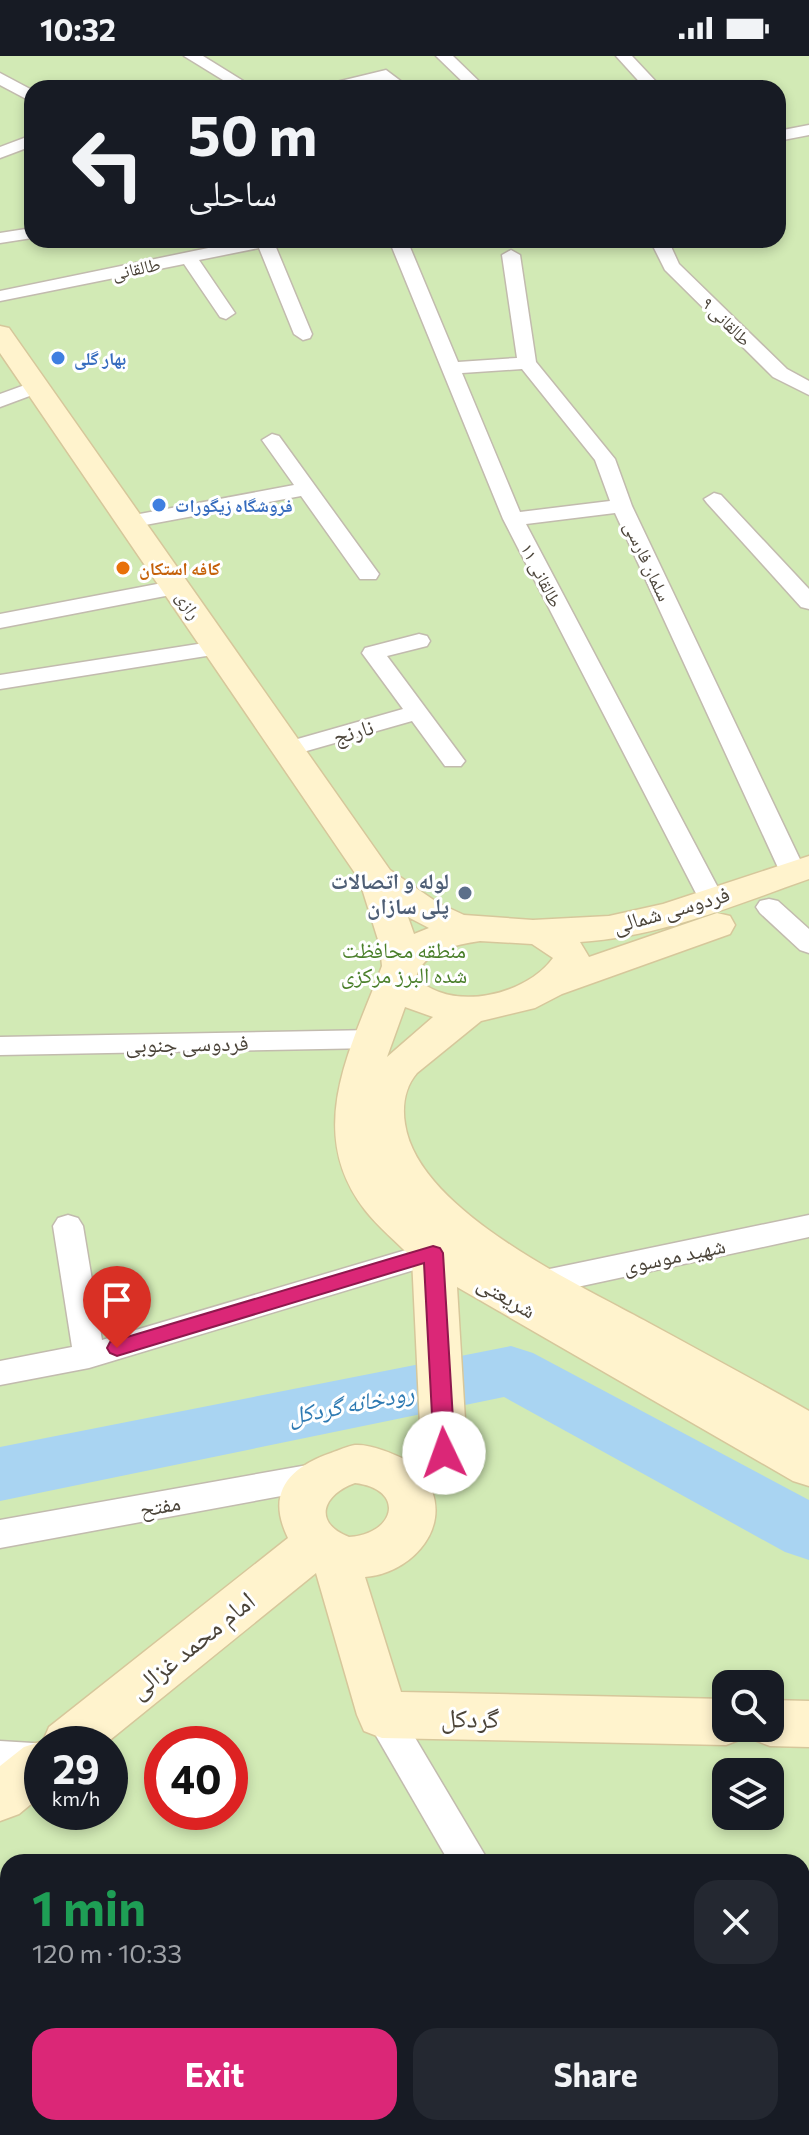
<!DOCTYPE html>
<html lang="en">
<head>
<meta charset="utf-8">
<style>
	body { margin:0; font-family:Commissioner,"Noto Naskh Arabic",sans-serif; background:#242831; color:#f1f3f6; height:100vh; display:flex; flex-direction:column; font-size:30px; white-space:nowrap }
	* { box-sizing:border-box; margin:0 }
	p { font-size:26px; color:#9ea1a6 }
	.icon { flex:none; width:44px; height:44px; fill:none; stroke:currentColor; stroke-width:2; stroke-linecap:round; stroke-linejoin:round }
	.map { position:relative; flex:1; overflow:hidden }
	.drawer { position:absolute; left:0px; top:1798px; width:810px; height:282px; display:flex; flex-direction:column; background:#171b24; border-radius:24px 24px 0 0; box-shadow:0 4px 12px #0003 }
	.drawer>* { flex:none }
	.hud { position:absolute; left:24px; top:24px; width:762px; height:168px; border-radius:24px; box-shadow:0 4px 12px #0003; background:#171b24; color:#f1f3f6; overflow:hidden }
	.tools { position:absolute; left:712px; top:1614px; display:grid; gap:16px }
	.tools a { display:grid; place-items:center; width:72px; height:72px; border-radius:16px; background:#171b24; box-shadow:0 4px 12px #0003; font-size:40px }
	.speed { position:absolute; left:24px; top:1670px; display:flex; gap:16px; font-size:40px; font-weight:700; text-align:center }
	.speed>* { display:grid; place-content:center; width:104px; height:104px; border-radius:50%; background:#171b24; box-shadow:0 4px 12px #0003; line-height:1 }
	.speed small { font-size:20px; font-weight:400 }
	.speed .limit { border:12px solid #d22; background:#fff; color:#111 }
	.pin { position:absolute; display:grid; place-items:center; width:68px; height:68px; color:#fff; margin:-82px -34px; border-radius:50% 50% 50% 0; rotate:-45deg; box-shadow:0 0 8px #0007 }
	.pin .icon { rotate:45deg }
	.me { position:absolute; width:88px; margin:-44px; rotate:357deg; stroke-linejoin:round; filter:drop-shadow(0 0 6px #0008) }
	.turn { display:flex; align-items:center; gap:28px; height:168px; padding:0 32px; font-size:36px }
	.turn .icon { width:104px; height:104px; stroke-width:2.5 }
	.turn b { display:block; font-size:56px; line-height:68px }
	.round { display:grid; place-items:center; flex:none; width:84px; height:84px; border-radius:24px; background:#242831 }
	.headline { display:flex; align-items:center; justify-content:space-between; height:136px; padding:0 32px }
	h1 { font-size:48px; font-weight:700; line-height:60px; color:#1e9e55 }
	.button { display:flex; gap:16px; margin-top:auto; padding:16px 32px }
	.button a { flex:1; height:92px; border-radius:24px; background:#db2777; color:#fff; font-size:32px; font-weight:700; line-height:92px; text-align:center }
	.button a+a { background:#242831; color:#f1f3f6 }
	.status { display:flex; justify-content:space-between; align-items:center; height:56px; padding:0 40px; background:#171b24; direction:ltr }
	.status svg { height:22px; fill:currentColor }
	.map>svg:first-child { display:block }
</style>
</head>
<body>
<div class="status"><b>10:32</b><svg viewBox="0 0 49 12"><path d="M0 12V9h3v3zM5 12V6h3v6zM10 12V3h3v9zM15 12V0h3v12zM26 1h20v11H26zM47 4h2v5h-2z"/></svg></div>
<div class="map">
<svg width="809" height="2079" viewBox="0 0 809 2079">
	<rect width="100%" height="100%" fill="#f6f3ec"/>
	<path fill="#d2eab5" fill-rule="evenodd" d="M0,0H809V2079H0ZM32,32H778V184H32ZM726,1628H770V1672H726ZM42,1688H110V1756H42ZM162,1688H230V1756H162ZM726,1716H770V1760H726ZM8,1806H802V2072H8Z"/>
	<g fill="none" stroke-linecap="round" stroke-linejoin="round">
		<path fill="#a9d4f2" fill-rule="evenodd" d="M511,1290L533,1297L809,1444V1504L785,1496L504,1341L0,1445V1391Z"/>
		<g stroke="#c2bbae" stroke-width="3">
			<g id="street">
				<path d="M184,0H203L253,31L236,32Z"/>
				<path d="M436,0H453L486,32H469Z"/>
				<path d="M616,0H632L662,32H645Z"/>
				<path d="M386,14L410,32H392L383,24L350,32H322L324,29Z"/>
				<path d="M0,17L32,34V46L0,29Z"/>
				<path d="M809,69V79L778,85V75Z"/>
				<path d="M32,79V90L0,102V91Z"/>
				<path d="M32,172V182L0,187V177Z"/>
				<path d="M247,184H282L275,189L312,278L310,282L303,284L294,278L259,192L199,204L235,257L226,263L220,261L184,208L0,245V235Z"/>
				<path d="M389,184H407L458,306L517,302L502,199L511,194L520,199L536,306L615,403L632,450L806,816L802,822H784L780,816L615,457L526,468L724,843L720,849L711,851L702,849L503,463ZM522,313L595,404L610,445L520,456L462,317Z"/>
				<path d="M650,184H668L679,208L787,313L809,325V339L773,321L665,214Z"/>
				<path d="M756,184H775L766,189Z"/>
				<path d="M36,325L43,327L46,331L43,335L0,351V338Z"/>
				<path d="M272,378L279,380L379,518L376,523H360L301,440L129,472L119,466L129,460L294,429L262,384Z"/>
				<path d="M714,437L721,439L809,533V553L801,551L707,447L704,443Z"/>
				<path d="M178,524L189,531L186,536L0,572V558Z"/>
				<path d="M419,578L427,580L430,585L427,590L387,600L465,705L461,710H445L412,665L296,698H280L276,693L280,688L403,653L362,597L365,592Z"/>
				<path d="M217,585L228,592L225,597L0,633V619Z"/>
				<path d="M769,843L778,845L809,873V897L800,894L760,857L756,851L760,845Z"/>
				<path d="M374,974L384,976L388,983L384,990L374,992L0,999V981Z"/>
				<path d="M68,1159L78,1162L83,1170L102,1284L433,1186L444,1189L448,1197L444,1205L89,1312L0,1329V1305L72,1291L53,1170L58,1162Z"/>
				<path d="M809,1159V1181L540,1239L529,1235L525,1227L529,1219L540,1215Z"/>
				<path d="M319,1407L331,1410L335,1420L331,1430L319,1433L0,1492V1464Z"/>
				<path d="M382,1643L395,1648L489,1806H449L364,1659L369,1648Z"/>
				<path d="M0,1685L49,1688H42V1719H0Z"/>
			</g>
		</g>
		<g stroke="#d6c79b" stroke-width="3">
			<path id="secondary" d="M0,270L9,272L390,814L438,847L464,859L533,864L609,860L663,848L809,800V823C735,849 659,881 580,886L589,901L717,857L730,860L735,869L730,878L562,938L535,952L481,965L417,1017C405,1031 402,1050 405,1068C418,1155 578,1228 649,1267C702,1296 756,1325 809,1355V1430L793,1425L457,1231L467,1397L460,1410L432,1435C448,1478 407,1518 365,1521L401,1636L726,1643V1672H770V1644L809,1645V1691L770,1690L752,1683L748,1674L744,1682L726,1689L382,1682L364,1675L357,1659L316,1517L105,1688H42V1739L19,1758L0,1765V1710L24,1691L43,1685L49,1671L288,1482C266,1437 288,1412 331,1397C339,1394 348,1390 355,1389C371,1388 391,1397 404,1403L421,1390L412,1202C397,1186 378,1171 365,1154C303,1074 352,991 382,910L380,890L359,823L0,297ZM408,861L429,872L414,878ZM480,885L532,888L553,902C526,940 449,957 416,921C425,894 455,889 480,885ZM405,951L433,961L387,1001ZM355,1427C406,1433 396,1478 349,1481C311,1466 324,1438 355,1427Z"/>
		</g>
		<use href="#street" fill="#fff" fill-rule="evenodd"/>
		<use href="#secondary" fill="#fff3cd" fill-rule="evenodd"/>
	</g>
	<path fill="#db2777" stroke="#8e194d" stroke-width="2" d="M433,1190L440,1192L443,1197L455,1397L452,1403L444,1406L437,1403L434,1397L424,1207L117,1300L110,1297L107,1292L110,1286L117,1284Z"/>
	<g fill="#3f7fe0" stroke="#fff" stroke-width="3">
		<circle cx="58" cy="302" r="8"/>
		<circle cx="159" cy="449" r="8"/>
	</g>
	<circle fill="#e8710a" stroke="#fff" stroke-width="3" cx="123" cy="512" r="8"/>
	<circle fill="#5c6f8a" stroke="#fff" stroke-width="3" cx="465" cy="837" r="8"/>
	<g text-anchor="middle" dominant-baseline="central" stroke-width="6" stroke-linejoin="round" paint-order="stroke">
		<g font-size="18" fill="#4b4439" stroke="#fff">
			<text transform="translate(136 212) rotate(-12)">طالقانی</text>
			<text transform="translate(727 265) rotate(45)">طالقانی ۹</text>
			<text transform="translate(648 505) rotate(65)">سلمان فارسی</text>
			<text transform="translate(542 519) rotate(63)">طالقانی ۱۱</text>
			<text transform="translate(189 549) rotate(57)">رازی</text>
		</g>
		<g font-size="18" font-weight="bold" fill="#366cbe" stroke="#fff" text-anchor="start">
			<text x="74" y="302">بهار گلی</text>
			<text x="175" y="449">فروشگاه زیگورات</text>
		</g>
		<g font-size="18" font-weight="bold" fill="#c56008" stroke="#fff" text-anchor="start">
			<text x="139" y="512">کافه استکان</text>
		</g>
		<g font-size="22" fill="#4b4439" stroke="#fff">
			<text transform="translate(353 675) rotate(-16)">نارنج</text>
			<text transform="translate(671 853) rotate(-16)">فردوسی شمالی</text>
			<text transform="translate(187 987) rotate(-1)">فردوسی جنوبی</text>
			<text transform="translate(674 1199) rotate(-12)">شهید موسوی</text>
			<text transform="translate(507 1240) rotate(30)">شریعتی</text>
			<text transform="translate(160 1449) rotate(-10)">مفتح</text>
		</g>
		<g font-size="22" font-weight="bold" fill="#4e5e75" stroke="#fff" text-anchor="end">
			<text x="449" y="824">لوله و اتصالات<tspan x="449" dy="25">پلی سازان</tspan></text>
		</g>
		<g font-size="22" fill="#4a7f2a" stroke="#fff">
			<text x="404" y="893">منطقه محافظت<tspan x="404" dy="25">شده البرز مرکزی</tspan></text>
		</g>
		<g font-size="24" font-style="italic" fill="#2e7ab2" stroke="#fff">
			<text transform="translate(351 1347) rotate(-11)">رودخانه گردکل</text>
		</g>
		<g font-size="26" fill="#4b4439" stroke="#fff">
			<text transform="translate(191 1588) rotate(-39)">امام محمد غزالی</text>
			<text transform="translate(470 1661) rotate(1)">گردکل</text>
		</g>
	</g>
</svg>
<div class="tools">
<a><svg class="icon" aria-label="search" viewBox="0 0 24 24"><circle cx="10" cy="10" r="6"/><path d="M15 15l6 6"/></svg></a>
<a><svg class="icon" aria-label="layers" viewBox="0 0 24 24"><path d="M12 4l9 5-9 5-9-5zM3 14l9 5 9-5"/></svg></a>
</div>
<div class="speed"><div>29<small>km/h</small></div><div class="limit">40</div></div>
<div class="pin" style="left:117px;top:1292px;background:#d93025"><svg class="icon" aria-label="arrive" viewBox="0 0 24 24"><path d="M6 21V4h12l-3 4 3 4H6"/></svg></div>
<svg class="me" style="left:444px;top:1397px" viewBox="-20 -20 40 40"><circle r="19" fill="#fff"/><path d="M0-13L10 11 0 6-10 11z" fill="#db2777"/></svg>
<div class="hud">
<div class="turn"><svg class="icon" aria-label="left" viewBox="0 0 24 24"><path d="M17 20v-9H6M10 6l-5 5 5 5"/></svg><div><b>50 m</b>ساحلی</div></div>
</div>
<section class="drawer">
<div class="headline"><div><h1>1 min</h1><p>120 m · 10:33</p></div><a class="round"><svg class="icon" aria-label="close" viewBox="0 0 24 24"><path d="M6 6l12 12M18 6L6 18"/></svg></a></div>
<div class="button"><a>Exit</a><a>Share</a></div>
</section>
</div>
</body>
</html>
